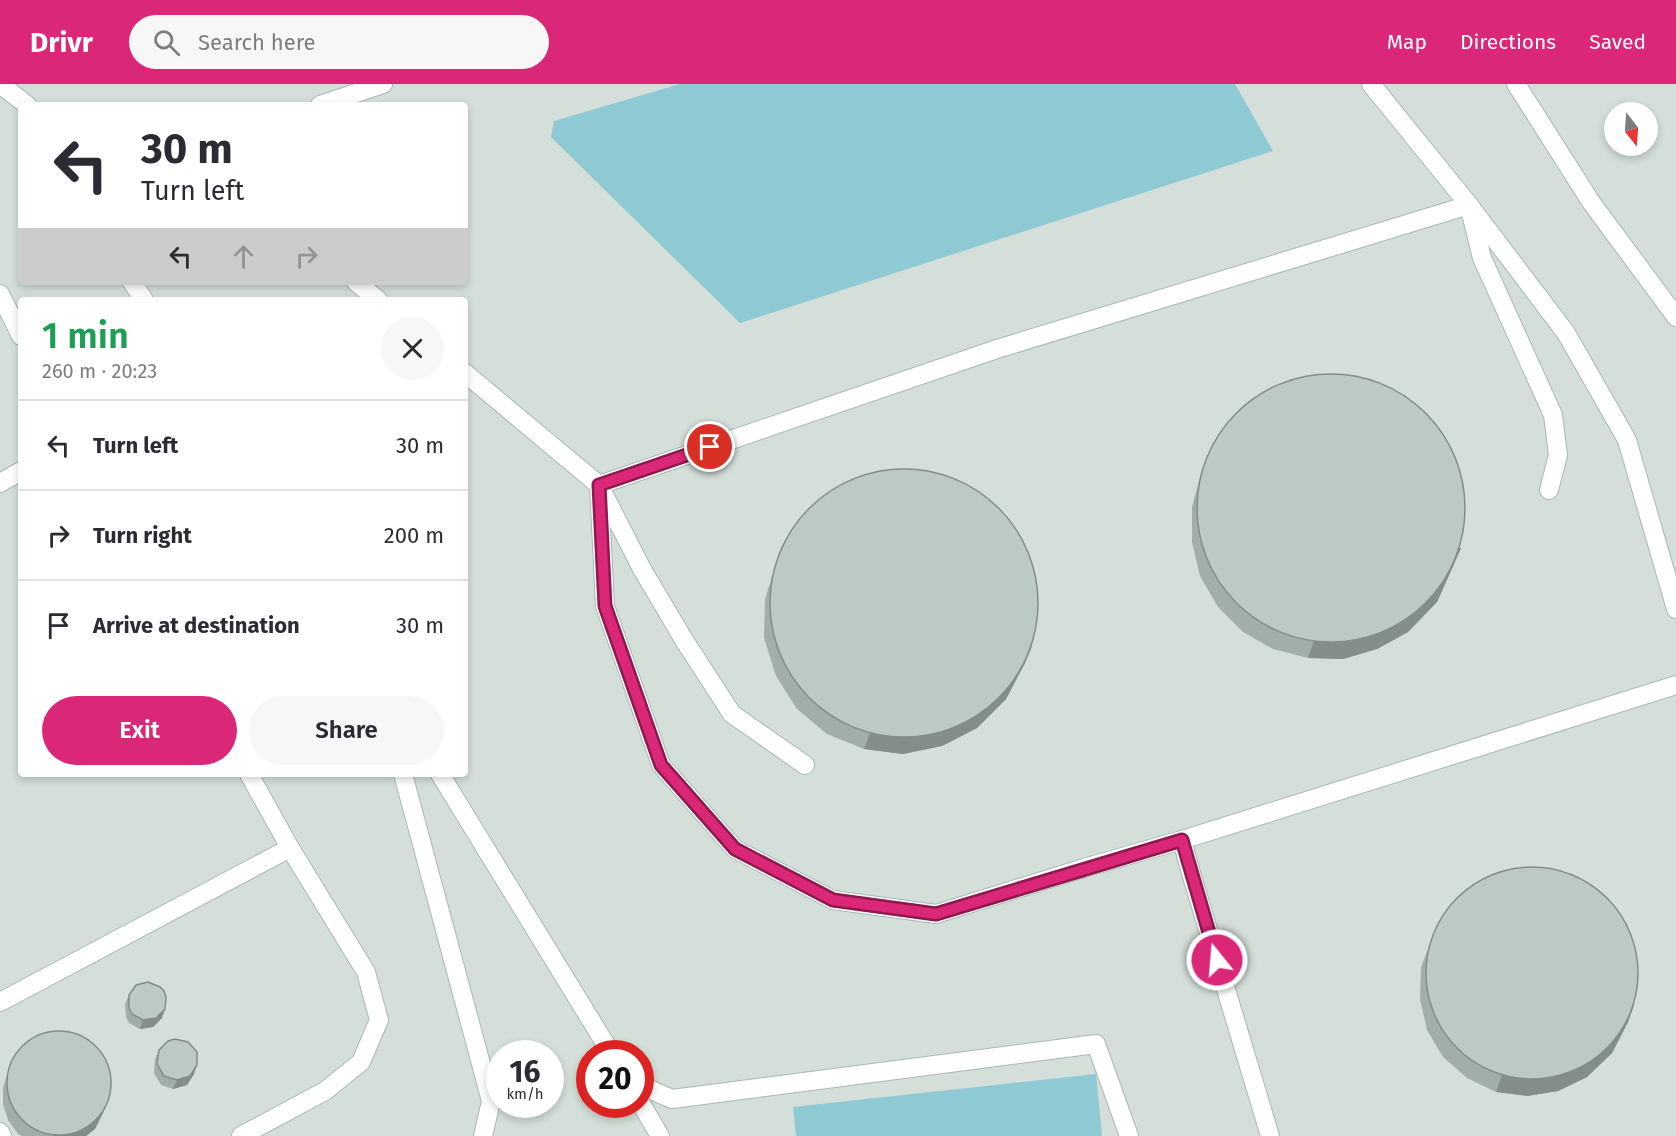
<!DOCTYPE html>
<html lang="en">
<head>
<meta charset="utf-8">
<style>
	body { margin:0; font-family:"Fira Sans",sans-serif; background:#f7f7f7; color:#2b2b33; height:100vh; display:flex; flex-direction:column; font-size:22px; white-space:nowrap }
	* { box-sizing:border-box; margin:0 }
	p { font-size:20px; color:#7c7c81 }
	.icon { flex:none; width:33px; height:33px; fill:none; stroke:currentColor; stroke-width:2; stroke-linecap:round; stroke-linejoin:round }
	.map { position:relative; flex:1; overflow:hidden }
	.details { position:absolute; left:18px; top:213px; width:450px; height:480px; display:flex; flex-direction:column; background:#fff; border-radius:6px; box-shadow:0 3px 9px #0003 }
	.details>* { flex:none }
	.hud { position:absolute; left:18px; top:18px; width:450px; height:183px; border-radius:6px; box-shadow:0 3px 9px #0003; background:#fff; color:#2b2b33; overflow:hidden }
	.needle { width:39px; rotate:163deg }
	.fabs { position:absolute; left:1604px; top:18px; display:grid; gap:12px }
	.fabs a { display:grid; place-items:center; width:54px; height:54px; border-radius:50%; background:#fff; box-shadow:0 3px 9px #0003; font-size:30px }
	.speed { position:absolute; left:486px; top:956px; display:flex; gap:12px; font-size:30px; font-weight:700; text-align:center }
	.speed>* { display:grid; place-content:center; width:78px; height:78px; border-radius:50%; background:#fff; box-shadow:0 3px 9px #0003; line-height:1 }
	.speed small { font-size:15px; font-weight:400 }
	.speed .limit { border:9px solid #d22; background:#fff; color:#111 }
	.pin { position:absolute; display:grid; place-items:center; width:51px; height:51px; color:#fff; margin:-26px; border:3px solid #fff; border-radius:50%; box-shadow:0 2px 6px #0007 }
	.me { position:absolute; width:66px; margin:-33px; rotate:343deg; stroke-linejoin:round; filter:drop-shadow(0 0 4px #0008) }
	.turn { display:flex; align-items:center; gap:21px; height:126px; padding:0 24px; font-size:27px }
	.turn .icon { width:78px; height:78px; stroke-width:2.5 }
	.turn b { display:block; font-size:42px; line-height:51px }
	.lanes { display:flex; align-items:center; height:57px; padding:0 24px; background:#0003; justify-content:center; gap:30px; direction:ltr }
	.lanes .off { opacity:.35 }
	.round { display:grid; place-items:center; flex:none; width:63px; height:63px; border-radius:32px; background:#f7f7f7 }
	.summary { display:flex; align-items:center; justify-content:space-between; height:102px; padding:0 24px }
	h1 { font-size:36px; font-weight:600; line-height:45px; color:#1e9e55 }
	.action { display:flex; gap:12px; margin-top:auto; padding:12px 24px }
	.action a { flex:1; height:69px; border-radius:36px; background:#db2777; color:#fff; font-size:24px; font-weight:600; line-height:69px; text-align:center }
	.action a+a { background:#f7f7f7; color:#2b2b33 }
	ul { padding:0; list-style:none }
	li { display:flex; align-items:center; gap:18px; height:90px; padding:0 24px; border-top:2px solid #e1e1e2 }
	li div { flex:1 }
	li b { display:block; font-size:22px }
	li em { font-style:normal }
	header { display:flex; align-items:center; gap:36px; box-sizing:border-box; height:84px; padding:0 30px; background:#db2777; color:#fff }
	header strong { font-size:28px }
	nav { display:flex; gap:33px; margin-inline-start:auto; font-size:21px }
	.search { width:420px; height:54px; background:#f7f7f7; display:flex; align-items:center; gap:15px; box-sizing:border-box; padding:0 21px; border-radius:33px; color:#7c7c81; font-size:22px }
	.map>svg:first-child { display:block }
</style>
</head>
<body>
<header>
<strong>Drivr</strong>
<div class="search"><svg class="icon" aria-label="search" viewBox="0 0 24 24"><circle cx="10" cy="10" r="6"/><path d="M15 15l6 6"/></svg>Search here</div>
<nav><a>Map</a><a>Directions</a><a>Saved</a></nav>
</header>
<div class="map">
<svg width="1676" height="1052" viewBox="0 0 1676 1052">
	<rect width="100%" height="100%" fill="#e6efeb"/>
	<path fill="#d4dfda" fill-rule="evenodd" d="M0,0H1676V1052H0ZM21,21H465V198H21ZM1614,28H1647V62H1614ZM21,216H465V690H21ZM500,969H550V1020H500ZM590,969H640V1020H590Z"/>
	<g fill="#8ec9d4">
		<path d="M680,0H1235L1273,67L740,239L551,53L554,37Z"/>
		<path d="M1096,990L1102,1052H796L793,1023Z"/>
	</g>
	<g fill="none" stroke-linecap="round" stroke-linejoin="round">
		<g stroke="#a8b8b2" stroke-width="20">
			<g id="minor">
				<path d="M0,0L27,21"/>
				<path d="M1371,0L1469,121L1482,174L1553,331L1558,371L1549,406"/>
				<path d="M1516,0L1591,118L1676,233"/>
				<path d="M320,21L383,0"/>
				<path d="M132,198L144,216"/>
				<path d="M356,198L378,216"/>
				<path d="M0,210L21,252"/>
				<path d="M465,289L599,401L642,485L684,556L732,630L805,681"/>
				<path d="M0,399L21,387"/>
				<path d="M403,690L491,1017L483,1052"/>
				<path d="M440,690L611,969"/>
				<path d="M1182,756L1676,601"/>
				<path d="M0,918L290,764"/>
				<path d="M640,1001L672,1015L1096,960L1129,1052"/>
				<path d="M640,1018L660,1052"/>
				<path d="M0,1048L2,1052"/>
				<path d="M241,1052L325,1007L361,978L379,936L366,888L290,764L249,690"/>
				<path d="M1270,1052L1191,789L1182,756L1084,784L936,830L833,816L735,765L661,681L605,522L599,401L997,265L1469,121L1566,249L1627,356L1676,525"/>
			</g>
		</g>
		<use href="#minor" stroke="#fff" stroke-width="18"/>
	</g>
	<g fill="#a1aea9">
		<path d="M1207,372L1461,464L1454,480L1437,518L1408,548L1377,565L1343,575L1308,574L1273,565L1243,548L1218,523L1200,492L1192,458V423L1201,389Z"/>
		<path d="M782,461L1032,562L1025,579L1006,615L977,644L942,662L903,670L864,665L827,650L797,625L776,592L764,554L765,515Z"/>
		<path d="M1439,837L1634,921L1628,938L1612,969L1587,993L1558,1007L1527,1012L1496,1008L1467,994L1443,973L1427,946L1420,915L1421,883Z"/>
		<path d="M129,911L165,925L162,934L153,943L140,945L129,939L126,933L125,920Z"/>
		<path d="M159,966L194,990L187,1001L173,1005L161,1001L154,989L155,975Z"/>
		<path d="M13,974L108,1016L103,1029L95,1045L86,1052H22L18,1050L8,1036L3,1020V1003Z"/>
	</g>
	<g fill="#838d89">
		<path d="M1461,464L1454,480L1437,518L1408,548L1377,565L1343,575L1308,574L1314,557Z"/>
		<path d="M1032,562L1025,579L1006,615L977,644L942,662L903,670L864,665L870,649Z"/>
		<path d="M1634,921L1628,938L1612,969L1587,993L1558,1007L1527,1012L1496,1008L1502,991Z"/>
		<path d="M165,925L162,934L153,943L140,945L143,936Z"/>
		<path d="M197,981L194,990L187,1001L173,1005L177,996Z"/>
		<path d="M108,1016L103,1029L95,1045L86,1052H53L54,1050Z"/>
	</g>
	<g fill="#bbcac4" stroke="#838d89" stroke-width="1.5">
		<circle cx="1331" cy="424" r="134"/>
		<circle cx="904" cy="519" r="134"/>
		<circle cx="1532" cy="889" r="106"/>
		<path d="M148,898L160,903L164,907L166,913L165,925L156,934L143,936L132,930L129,924V911L136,901Z"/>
		<circle cx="59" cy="999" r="52"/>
		<path d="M175,955L188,958L197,968V981L190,992L177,996L164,992L157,980L159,966L168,957Z"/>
	</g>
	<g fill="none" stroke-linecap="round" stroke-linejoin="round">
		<g stroke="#8e194d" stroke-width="15">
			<path id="route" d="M710,363L599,401L605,522L661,681L735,765L833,816L936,830L1182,756L1217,876"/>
		</g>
		<use href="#route" stroke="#db2777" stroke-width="10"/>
	</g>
</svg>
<div class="fabs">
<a><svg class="needle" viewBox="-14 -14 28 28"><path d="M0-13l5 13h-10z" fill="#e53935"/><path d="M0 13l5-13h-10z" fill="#7c7c81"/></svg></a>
</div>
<div class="speed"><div>16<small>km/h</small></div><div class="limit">20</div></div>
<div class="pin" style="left:710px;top:363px;background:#d93025"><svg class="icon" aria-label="arrive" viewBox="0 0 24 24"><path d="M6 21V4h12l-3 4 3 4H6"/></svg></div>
<svg class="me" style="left:1217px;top:876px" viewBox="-20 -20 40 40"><circle r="17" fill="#db2777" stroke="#fff" stroke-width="3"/><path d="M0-11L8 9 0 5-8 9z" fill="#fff"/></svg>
<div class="hud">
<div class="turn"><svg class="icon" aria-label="left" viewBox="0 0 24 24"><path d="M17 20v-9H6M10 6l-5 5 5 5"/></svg><div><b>30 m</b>Turn left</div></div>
<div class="lanes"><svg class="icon" aria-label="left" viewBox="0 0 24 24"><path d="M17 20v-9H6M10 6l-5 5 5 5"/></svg><svg class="icon off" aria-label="ahead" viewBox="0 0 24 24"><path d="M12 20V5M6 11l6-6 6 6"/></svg><svg class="icon off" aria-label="right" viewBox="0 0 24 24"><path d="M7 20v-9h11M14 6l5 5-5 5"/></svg></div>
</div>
<section class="details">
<div class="summary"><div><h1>1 min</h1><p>260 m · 20:23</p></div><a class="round"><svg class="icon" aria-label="close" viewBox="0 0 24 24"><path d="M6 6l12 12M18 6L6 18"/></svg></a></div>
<ul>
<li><svg class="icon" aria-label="left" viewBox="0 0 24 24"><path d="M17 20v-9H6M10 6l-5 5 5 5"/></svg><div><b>Turn left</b></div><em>30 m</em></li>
<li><svg class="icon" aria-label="right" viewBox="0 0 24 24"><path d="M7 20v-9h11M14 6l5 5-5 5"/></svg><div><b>Turn right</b></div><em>200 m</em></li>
<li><svg class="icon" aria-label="arrive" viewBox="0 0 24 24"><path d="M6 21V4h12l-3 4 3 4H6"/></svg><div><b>Arrive at destination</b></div><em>30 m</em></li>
</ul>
<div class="action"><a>Exit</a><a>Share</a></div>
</section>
</div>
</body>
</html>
